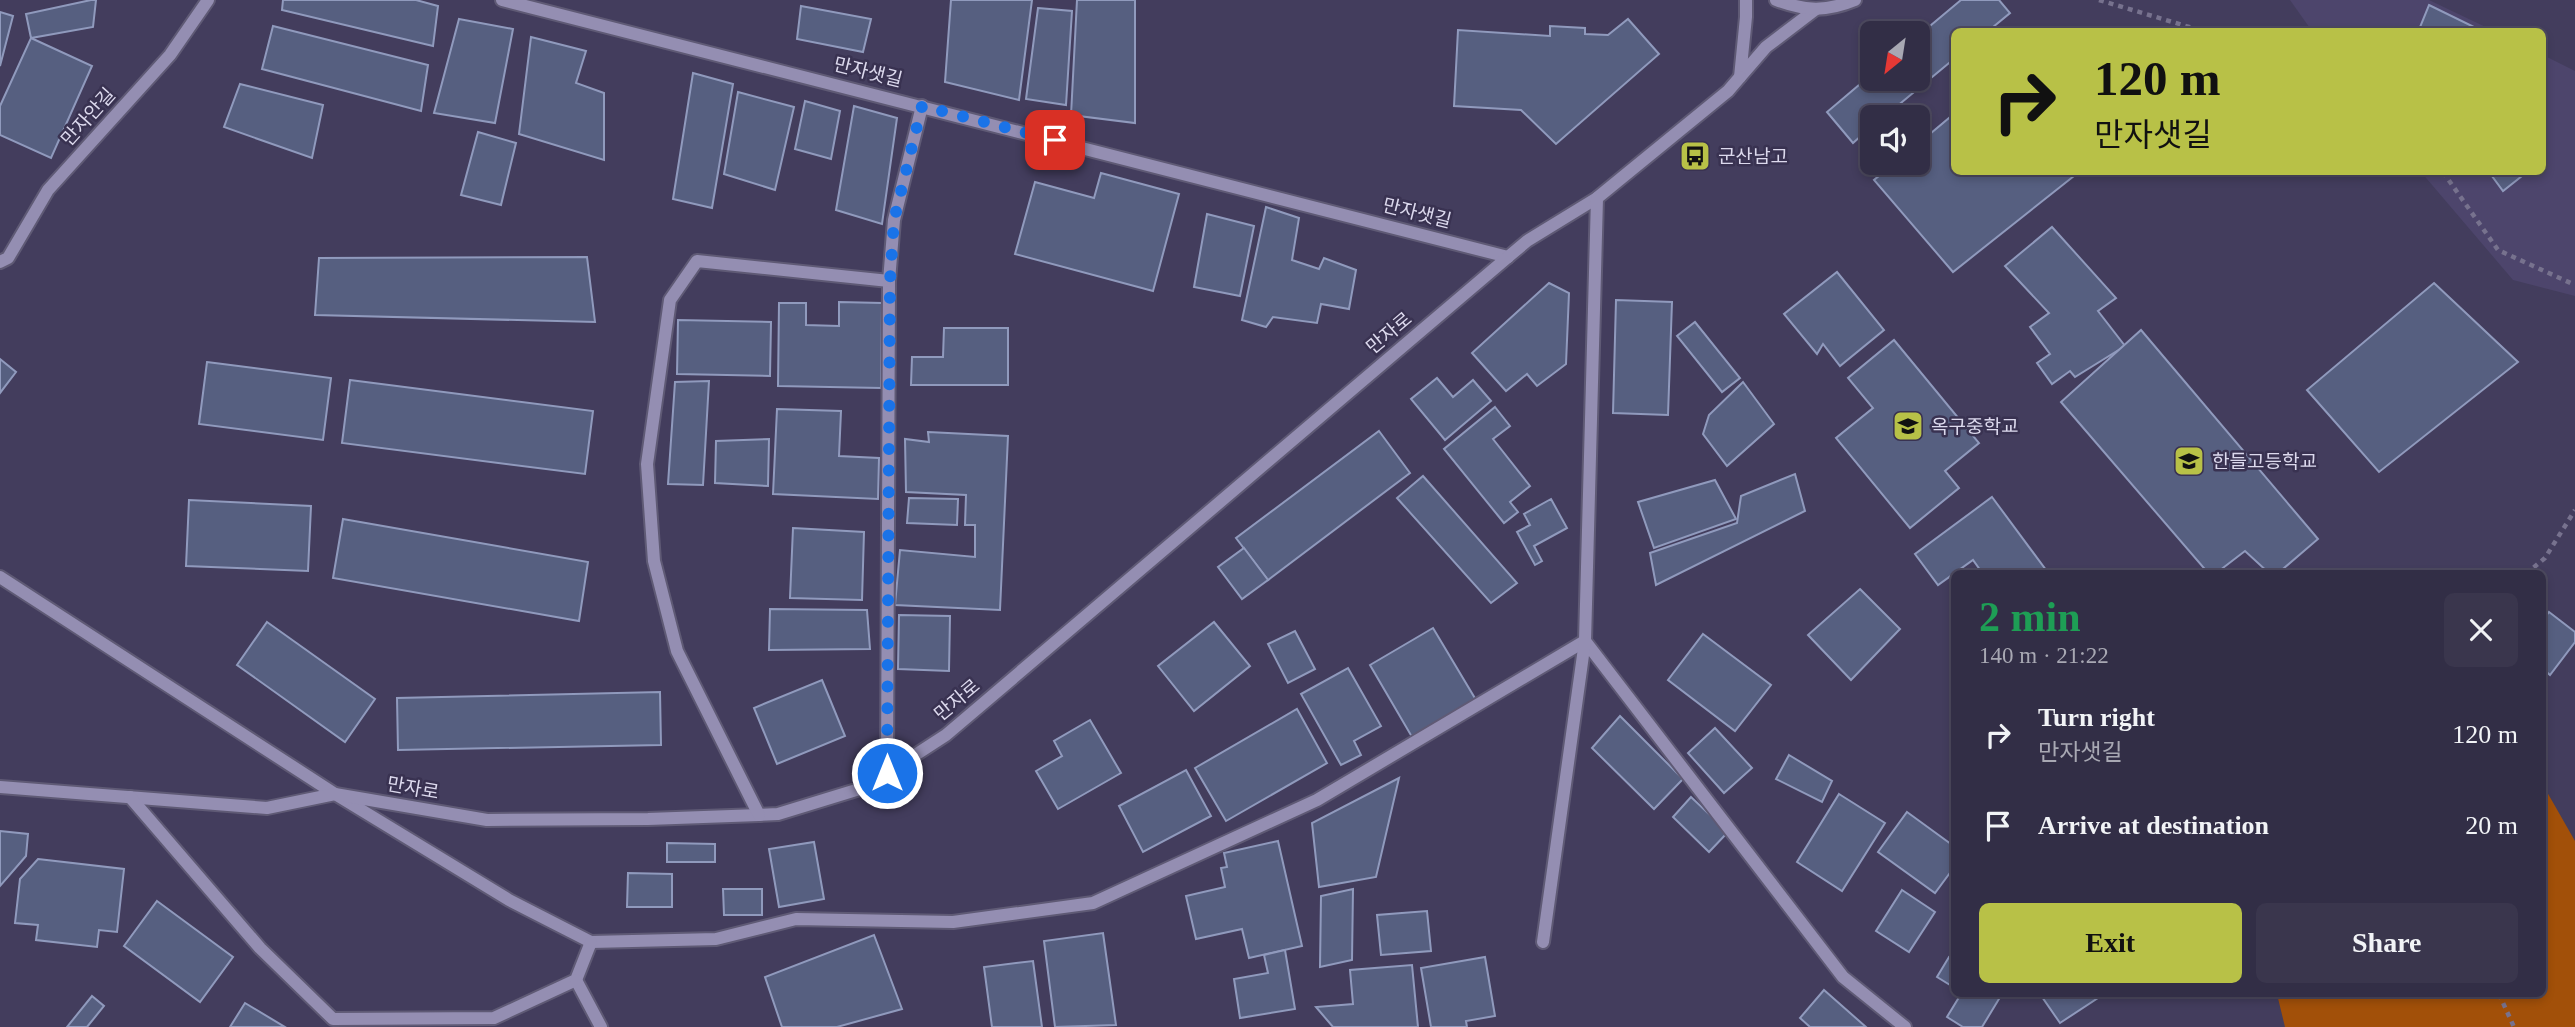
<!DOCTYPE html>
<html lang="en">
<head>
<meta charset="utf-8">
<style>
	body { margin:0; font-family:"Times New Roman","Noto Sans KR",serif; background:#3a364d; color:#f1f3f6; height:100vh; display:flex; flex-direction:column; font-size:26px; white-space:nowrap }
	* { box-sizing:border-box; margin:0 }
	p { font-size:23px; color:#a8a8b3 }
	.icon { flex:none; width:38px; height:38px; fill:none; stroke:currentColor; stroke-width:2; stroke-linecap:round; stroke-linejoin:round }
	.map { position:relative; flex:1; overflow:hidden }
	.side { position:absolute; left:1951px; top:570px; width:595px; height:427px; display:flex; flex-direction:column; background:#322e46; border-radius:10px; box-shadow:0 4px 10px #0003,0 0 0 2px #4d4a5f }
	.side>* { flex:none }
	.banner { position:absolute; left:1951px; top:28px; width:595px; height:147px; border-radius:10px; box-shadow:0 4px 10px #0003,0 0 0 2px #4d4a5f; background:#b8c147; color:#111; overflow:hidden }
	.needle { width:46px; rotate:210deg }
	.tools { position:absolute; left:1860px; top:21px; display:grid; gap:14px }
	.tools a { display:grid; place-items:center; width:70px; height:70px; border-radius:10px; background:#322e46; box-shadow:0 4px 10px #0003,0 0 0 2px #4d4a5f; font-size:35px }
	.pin { position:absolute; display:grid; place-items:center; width:60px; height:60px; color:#fff; margin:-30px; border-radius:14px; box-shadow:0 4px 10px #0006 }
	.me { position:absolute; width:77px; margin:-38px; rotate:0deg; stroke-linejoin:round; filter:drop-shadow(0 0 5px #0008) }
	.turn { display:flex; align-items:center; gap:24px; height:147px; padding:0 28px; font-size:32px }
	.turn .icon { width:91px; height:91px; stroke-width:2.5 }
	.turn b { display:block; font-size:49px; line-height:60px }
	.round { display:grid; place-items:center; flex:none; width:74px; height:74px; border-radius:10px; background:#3a364d }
	.headline { display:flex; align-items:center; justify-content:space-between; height:119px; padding:0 28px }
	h1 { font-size:42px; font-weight:600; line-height:52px; color:#1e9e55 }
	.primary-button { display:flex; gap:14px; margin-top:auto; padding:14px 28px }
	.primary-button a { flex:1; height:80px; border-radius:10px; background:#b8c147; color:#111; font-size:28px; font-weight:600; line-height:80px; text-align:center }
	.primary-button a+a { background:#3a364d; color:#f1f3f6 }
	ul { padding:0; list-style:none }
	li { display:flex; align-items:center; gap:21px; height:91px; padding:0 28px }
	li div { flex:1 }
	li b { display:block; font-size:26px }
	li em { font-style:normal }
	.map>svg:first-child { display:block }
</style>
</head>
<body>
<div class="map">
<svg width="2575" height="1027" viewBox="0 0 2575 1027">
	<rect width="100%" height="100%" fill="#433d5d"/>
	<g fill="#4d456c">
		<path d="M2290,0H2429L2494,31H2312Z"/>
		<path d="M2543,55L2575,71V296L2513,280L2421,172H2543Z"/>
	</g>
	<path fill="#a25009" d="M2543,785L2575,841V1027H2285L2277,994H2543Z"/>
	<g fill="#565f80" stroke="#909abd" stroke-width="2">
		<path d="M91,0H96L93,27L31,38L26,14Z"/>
		<path d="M283,0H416L438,6L433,46L282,10Z"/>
		<path d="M951,0H1032L1019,100L945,82Z"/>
		<path d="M1077,0H1135V123L1071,115Z"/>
		<path d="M1961,0H1999L2010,13L1987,32H1955V58L1884,117H1872V126L1853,143L1827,112L1872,74V79H1918V36Z"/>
		<path d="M2429,5L2474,27L2472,32H2418Z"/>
		<path d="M801,6L871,19L863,52L797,39Z"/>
		<path d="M1038,8L1072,11L1066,105L1026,99Z"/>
		<path d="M0,12L13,16L0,66Z"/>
		<path d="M459,19L513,29L495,123L434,113Z"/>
		<path d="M1628,19L1659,54L1556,144L1521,110L1454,106L1458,30L1550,36V26L1585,28V34L1608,35Z"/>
		<path d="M273,26L428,65L421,111L262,69Z"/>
		<path d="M531,37L586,51L576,83L604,93V160L519,134Z"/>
		<path d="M31,38L92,66L51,158L0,135V106Z"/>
		<path d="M693,73L733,84L712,208L673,199Z"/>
		<path d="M240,84L323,105L312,158L224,127Z"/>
		<path d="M738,92L794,107L775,190L724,174Z"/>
		<path d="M805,101L840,111L831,159L795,149Z"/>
		<path d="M854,106L897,118L882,224L836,210Z"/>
		<path d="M1955,113V172H2079L1953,272L1874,180L1895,163H1918V144Z"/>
		<path d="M478,132L516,143L501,205L461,195Z"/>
		<path d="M2489,172H2527L2503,191Z"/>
		<path d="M1101,173L1179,194L1153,291L1015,254L1035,182L1094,198Z"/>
		<path d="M1266,207L1299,218L1292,260L1319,269L1324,258L1356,270L1349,309L1321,304L1317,323L1273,317L1266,327L1242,320Z"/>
		<path d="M1207,214L1254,226L1240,296L1194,287Z"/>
		<path d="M2052,227L2116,298L2098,311L2125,346L2075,377L2070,371L2052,384L2037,363L2050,354L2030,327L2049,313L2005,266Z"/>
		<path d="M587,257L595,322L315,315L319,258Z"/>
		<path d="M1837,272L1884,330L1840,366L1823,344L1817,354L1784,314Z"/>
		<path d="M1549,283L1569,293L1566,364L1537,386L1527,374L1506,391L1472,353Z"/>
		<path d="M2434,283L2518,362L2379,472L2307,390Z"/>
		<path d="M1616,300L1672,302L1668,415L1613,413Z"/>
		<path d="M839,302L882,303L881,388L778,386L779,303H806V325L839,326Z"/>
		<path d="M678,320L771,322L770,376L677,374Z"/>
		<path d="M1695,322L1740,378L1722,392L1677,336Z"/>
		<path d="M944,328H1008V385H911L912,357H943Z"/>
		<path d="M2141,330L2318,539L2277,574H2270L2245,551L2215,574H2209L2061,402Z"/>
		<path d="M1894,340L1979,443L1945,471L1959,488L1910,528L1836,438L1873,408L1848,378Z"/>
		<path d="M0,359L16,372L0,393Z"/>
		<path d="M207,362L331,378L323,440L199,424Z"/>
		<path d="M1437,378L1453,397L1473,380L1491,401L1445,440L1411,399Z"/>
		<path d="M350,380L593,411L585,474L342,443Z"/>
		<path d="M709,381L703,485L668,484L675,382Z"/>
		<path d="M1743,382L1774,424L1727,466L1703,434L1709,415Z"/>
		<path d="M1495,407L1510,426L1493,439L1530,486L1510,502L1518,512L1504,523L1444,449Z"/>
		<path d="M777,409L841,411L839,456L879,458L878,499L773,494Z"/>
		<path d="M1379,431L1410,473L1268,580L1236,538Z"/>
		<path d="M928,432L1008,436L1000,610L895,605L900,550L975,557V525H965L966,495L906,492L905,439L929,442Z"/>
		<path d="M769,439L768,486L715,483L716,441Z"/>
		<path d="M1795,474L1805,511L1656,585L1650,553L1737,523L1741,496Z"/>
		<path d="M1423,476L1517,583L1491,603L1397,498Z"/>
		<path d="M1715,480L1736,519L1654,548L1638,502Z"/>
		<path d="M1992,497L2049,574H1983L1973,560L1938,585L1915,554Z"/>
		<path d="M909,498L958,499L957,525L907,523Z"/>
		<path d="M1551,499L1567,528L1534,546L1542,561L1535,565L1517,532L1530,525L1524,514Z"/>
		<path d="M189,500L311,506L308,571L186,566Z"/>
		<path d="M343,519L588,562L579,621L333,578Z"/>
		<path d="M793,528L864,532L862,600L790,598Z"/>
		<path d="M1244,548L1268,580L1242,599L1218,567Z"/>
		<path d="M1860,589L1900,629L1851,680L1808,635Z"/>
		<path d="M770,609L867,610L870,649L769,650Z"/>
		<path d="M2549,612L2575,632V642L2550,675L2543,669V620Z"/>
		<path d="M899,615L950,616L949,671L898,669Z"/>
		<path d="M267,622L375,699L345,742L237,665Z"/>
		<path d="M1214,622L1250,666L1194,711L1158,666Z"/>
		<path d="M1433,628L1476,700L1412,737L1370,665Z"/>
		<path d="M1295,631L1315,669L1288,683L1268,644Z"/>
		<path d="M1703,634L1771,685L1735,731L1668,680Z"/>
		<path d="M1348,668L1381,726L1354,741L1361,755L1341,765L1301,694Z"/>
		<path d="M822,680L845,736L777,764L754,708Z"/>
		<path d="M660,692L661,745L398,750L397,698Z"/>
		<path d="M1297,709L1327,763L1226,821L1195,768Z"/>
		<path d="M1620,716L1683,779L1654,809L1592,748Z"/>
		<path d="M1090,720L1121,773L1058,809L1036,771L1062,756L1054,741Z"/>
		<path d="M1715,728L1752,768L1724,793L1688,753Z"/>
		<path d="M1789,755L1832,781L1822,802L1776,779Z"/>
		<path d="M1186,770L1211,816L1143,852L1119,806Z"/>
		<path d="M1399,778L1376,877L1319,887L1312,823Z"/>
		<path d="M1839,794L1885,823L1842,891L1797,862Z"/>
		<path d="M1691,797L1728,832L1709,852L1673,817Z"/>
		<path d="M1907,812L1955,847V866L1935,893L1878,852Z"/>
		<path d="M0,831L28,834L26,856L0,886Z"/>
		<path d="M1278,841L1302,946L1249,958L1242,929L1196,939L1186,896L1225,887L1221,868L1227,867L1224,853Z"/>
		<path d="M814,842L824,899L779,907L769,849Z"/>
		<path d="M667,843L715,844V862H667Z"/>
		<path d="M38,859L124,869L117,932L99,930L97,947L36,940L38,925L15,923L20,879Z"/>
		<path d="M628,873L672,874V907H627Z"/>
		<path d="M723,889H762V915H724Z"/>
		<path d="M1353,889L1352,960L1320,967L1321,896Z"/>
		<path d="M1902,890L1935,912L1909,952L1876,931Z"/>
		<path d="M157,901L233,957L200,1002L124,946Z"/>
		<path d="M1427,911L1431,951L1381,955L1377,915Z"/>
		<path d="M1103,933L1116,1025L1055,1027L1044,941Z"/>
		<path d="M874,935L902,1009L837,1027H782L765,977Z"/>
		<path d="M1285,950L1295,1009L1240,1018L1234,979L1268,973L1264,955Z"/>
		<path d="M1485,957L1495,1016L1466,1021L1467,1027H1431L1421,968Z"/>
		<path d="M1949,957L1955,960V988L1937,977Z"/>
		<path d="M1033,961L1042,1027H992L984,967Z"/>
		<path d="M1412,965L1418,1027H1333L1316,1007L1353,1004L1350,970Z"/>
		<path d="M1824,990L1866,1027H1810L1800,1018Z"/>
		<path d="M1961,994H2002L1982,1027H1963L1947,1017Z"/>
		<path d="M2040,994H2104L2060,1023Z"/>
		<path d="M92,996L104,1006L87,1027H67Z"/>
		<path d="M245,1003L285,1027H230Z"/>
	</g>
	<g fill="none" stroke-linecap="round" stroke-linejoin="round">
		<g stroke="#5f5a75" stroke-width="16">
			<g id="minor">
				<path d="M502,0L1508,257"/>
				<path d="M1746,0V17L1740,77L1766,47L1816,9"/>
				<path d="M1776,0C1805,11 1826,12 1855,0"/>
				<path d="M0,262L8,258L48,190L170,55L208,0"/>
				<path d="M0,577L335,794L509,900L591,942L716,939L796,919L953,922L1093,903L1317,800L1585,641L1843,977L1905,1027"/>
				<path d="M887,773L889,281L894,220L922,106"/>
				<path d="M0,787L267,808L335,794L487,820L648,819L759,815L778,814L866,787L946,735L1508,257L1527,241L1597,198L1728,91L1740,77"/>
				<path d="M130,797L260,948L333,1019L494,1018L576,980L591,942"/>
				<path d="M759,815L677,651L654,561L647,464L670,300L697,261L889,281"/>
				<path d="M1543,942L1585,641L1597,198"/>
				<path d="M576,980L601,1027"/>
			</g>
		</g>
		<g stroke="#77728e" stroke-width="4.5" stroke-dasharray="5 5" stroke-linecap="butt">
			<path d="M2099,0L2206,32"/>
			<path d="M2443,172L2498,250L2575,285"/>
			<path d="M2526,574L2545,558L2575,510"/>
			<path d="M2499,994L2514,1027"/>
		</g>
		<use href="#minor" stroke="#948eb2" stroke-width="12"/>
	</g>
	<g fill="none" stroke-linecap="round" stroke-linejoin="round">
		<path stroke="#1a73e8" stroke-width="12" stroke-dasharray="0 21.6" d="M887,773L890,281L894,220L922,106L1055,140"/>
	</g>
	<defs>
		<g id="bus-square" transform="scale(1.575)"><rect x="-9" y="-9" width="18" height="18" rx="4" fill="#b8c147" stroke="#393251"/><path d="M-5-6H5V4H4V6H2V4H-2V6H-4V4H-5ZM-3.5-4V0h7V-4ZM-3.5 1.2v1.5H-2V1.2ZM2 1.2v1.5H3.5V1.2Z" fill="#111"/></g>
		<g id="school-square" transform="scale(1.575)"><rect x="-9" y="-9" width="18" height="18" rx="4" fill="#b8c147" stroke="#393251"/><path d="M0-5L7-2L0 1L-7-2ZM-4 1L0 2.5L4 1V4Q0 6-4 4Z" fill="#111"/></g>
	</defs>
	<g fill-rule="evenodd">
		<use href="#bus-square" x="1695" y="156"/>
		<use href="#school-square" x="1908" y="426"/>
		<use href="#school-square" x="2189" y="461"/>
	</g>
	<g text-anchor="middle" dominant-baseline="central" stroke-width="5" stroke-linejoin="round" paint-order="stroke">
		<g font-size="19" fill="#dcd9ed" stroke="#393251">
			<text transform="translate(868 72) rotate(14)">만자샛길</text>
			<text transform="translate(88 117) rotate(-48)">만자안길</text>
			<text transform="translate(1417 213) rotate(14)">만자샛길</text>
			<text transform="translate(1389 333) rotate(-40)">만자로</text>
			<text transform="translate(957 700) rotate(-40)">만자로</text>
			<text transform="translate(413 788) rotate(10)">만자로</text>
		</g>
		<g font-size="19" fill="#dcd9ed" stroke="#393251" text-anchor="start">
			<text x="1718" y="156">군산남고</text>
			<text x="1931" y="426">옥구중학교</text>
			<text x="2212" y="461">한들고등학교</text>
		</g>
	</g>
</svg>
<div class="tools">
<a><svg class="needle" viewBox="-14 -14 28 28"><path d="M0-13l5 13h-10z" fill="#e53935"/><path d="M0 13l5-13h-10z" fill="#a8a8b3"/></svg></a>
<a><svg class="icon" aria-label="sound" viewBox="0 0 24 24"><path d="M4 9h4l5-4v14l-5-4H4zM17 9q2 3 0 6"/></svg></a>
</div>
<div class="pin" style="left:1055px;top:140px;background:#d93025"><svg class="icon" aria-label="arrive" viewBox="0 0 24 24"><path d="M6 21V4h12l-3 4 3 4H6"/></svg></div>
<svg class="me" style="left:887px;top:773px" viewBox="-20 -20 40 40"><circle r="17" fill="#1a73e8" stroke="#fff" stroke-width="3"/><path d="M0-11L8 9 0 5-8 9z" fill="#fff"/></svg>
<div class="banner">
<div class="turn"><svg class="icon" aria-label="right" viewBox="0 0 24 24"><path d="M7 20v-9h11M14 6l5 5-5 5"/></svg><div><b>120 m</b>만자샛길</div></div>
</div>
<section class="side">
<div class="headline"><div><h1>2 min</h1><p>140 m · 21:22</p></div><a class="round"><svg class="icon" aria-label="close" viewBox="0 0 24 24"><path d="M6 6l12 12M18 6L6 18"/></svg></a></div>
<ul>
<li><svg class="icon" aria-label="right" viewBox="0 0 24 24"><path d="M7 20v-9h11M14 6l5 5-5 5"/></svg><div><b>Turn right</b><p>만자샛길</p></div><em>120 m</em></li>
<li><svg class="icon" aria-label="arrive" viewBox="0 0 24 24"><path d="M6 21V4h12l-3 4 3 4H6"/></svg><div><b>Arrive at destination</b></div><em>20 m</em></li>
</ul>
<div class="primary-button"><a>Exit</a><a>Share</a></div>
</section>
</div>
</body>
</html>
